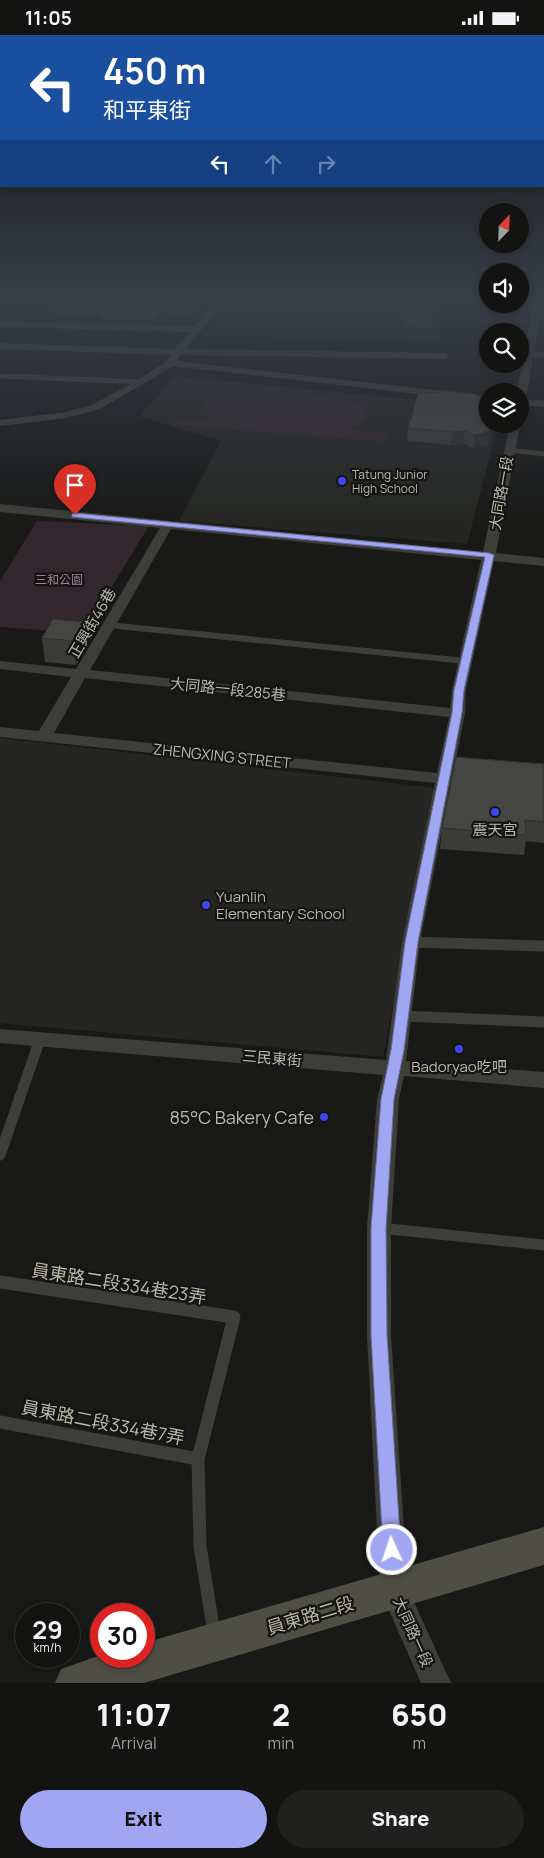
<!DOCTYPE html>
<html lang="en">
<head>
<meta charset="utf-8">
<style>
	body { margin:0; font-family:Manrope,"Noto Sans TC",sans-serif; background:#20201f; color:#f1f3f6; height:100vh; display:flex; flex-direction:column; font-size:19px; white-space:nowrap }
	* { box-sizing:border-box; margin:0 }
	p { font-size:16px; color:#9d9e9f }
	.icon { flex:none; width:28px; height:28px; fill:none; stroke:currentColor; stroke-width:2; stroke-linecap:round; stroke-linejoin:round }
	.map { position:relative; height:1648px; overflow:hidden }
	.sheet { display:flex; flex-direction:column; background:#131311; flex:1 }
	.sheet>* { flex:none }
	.banner { position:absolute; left:0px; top:0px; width:545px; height:152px; box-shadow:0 2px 8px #0003,0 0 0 1px #323231; background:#1a4fa0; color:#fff; overflow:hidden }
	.needle { width:32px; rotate:23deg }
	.fabs { position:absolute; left:479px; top:168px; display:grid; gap:10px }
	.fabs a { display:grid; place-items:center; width:50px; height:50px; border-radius:50%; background:#131311; box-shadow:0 2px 8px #0003,0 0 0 1px #323231; font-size:25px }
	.speed { position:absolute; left:15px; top:1568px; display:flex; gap:10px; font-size:25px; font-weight:700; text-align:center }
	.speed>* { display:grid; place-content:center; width:65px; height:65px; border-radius:50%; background:#131311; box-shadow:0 2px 8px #0003,0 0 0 1px #323231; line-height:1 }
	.speed small { font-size:12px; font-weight:400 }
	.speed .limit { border:8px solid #d22; background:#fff; color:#111 }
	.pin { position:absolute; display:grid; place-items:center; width:42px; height:42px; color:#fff; margin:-51px -21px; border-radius:50% 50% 50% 0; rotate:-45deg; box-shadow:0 0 5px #0007 }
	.pin .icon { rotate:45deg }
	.me { position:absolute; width:55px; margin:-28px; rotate:357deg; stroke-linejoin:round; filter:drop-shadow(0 0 4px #0008) }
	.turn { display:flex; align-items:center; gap:18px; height:105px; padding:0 20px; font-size:22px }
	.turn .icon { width:65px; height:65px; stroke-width:2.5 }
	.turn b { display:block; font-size:35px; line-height:42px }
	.lanes { display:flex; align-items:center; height:48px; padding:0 20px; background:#0003; justify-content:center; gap:25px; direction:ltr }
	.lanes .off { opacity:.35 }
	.eta { display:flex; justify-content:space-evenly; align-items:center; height:85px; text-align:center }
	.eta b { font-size:30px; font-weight:800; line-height:35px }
	.button { display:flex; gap:10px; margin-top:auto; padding:10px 20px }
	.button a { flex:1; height:58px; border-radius:30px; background:#a0a6f1; color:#111; font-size:20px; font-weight:800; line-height:58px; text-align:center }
	.button a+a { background:#20201f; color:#f1f3f6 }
	.status { display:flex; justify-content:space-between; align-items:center; height:35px; padding:0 25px; background:#131311; direction:ltr }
	.status svg { height:14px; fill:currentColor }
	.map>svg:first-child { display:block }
</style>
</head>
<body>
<div class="status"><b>11:05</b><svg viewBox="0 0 49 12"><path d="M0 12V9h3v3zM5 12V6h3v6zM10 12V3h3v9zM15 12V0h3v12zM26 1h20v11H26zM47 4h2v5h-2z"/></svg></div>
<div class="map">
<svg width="544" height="1648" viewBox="0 0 544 1648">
	<rect width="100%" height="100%" fill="#191917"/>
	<g fill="#252623">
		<path d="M238,262H437L442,308L204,300Z"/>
		<path d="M175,341L487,372L488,389H498L467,509L179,486L221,406L141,382L144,376Z"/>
		<path d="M0,703L436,753L383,1022L0,988Z"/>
	</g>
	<g fill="#31272d">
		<path d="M234,356C259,357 351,356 365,375C366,378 366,381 367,383L358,391L349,395L389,398L386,407L173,390L177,384L215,386L201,380L200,373C208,361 220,358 234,356Z"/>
		<path d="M37,486L149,491L83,598L0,592V546Z"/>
	</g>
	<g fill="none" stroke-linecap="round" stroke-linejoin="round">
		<g stroke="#3d3e38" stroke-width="5">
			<path d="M536,281L544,282"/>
			<path d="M528,319L544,320"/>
			<path d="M0,341L142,347"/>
			<path d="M508,415L544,419"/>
		</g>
		<path stroke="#3d3e38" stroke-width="6" d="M108,590L466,626"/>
		<g stroke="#3d3e38" stroke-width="11">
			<path d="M411,907L544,911"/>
			<path d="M402,981L544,987"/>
			<path d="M0,1120L40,1004"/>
			<path d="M380,1193L544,1210"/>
		</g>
		<g stroke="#3d3e38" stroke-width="13">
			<path d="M0,1247L234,1282L198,1424L200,1511L214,1598"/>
			<path d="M0,1387L198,1424"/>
		</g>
		<g fill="#3d3e38" fill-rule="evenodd">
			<path d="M220,262H229L185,314L445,318L450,321L445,324L180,320L177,326L488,361V367L173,331L100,374L66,383L0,391V385L66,377L92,370L138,345L167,326L171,320L0,314V308L174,314L190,297L0,292V286L195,291Z"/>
			<path d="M534,262H543L526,364L544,366V372L520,370V356H517Z"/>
			<path d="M510,389H520L496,518L544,523V531L494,526L466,655L465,678L420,907L406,1026L544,1037V1053L404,1041L399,1064L391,1193V1300L408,1554L451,1648H421L380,1555L367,1300V1193L377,1064L383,1040L0,1008V994L386,1025L402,907L435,748L0,702V692L39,696L71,642L0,634V626L76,634L160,493L0,477V469L483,517ZM171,494L481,525L452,655L450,673L90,635ZM85,643L449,682L437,738L54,698Z"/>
		</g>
		<path fill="#4e4e46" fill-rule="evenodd" d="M544,1492V1530L144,1648H55L61,1634L101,1620L144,1621V1608Z"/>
	</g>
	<g fill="#3b3c38">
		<path d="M406,262H434V280L433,292L405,291Z"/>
		<path d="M202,263L188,280L159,277L157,284H101V279H54L53,267Z"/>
		<path d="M418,359L488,410L473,413L464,409L451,410L407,406L408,393Z"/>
		<path d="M85,587L87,611L76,630L45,627L42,603Z"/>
		<path d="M544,729V808L526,806L524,820L440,814L442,793Z"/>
	</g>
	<g fill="#30312e">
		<path d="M193,262H202V263L188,280V268Z"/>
		<path d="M158,266L159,277L157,284L156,273Z"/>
		<path d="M491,389H494L488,410L473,413L474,400Z"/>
		<path d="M465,396L464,409L451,410L452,397Z"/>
		<path d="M85,587L87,611L76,630L74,606Z"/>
	</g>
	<g fill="#454641" stroke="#30312e">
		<path d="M56,262H193L188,268L158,266L156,273L100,272L102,268L53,267Z"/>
		<path d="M406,262H434V280L406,279Z"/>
		<path d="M446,356L472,359L488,364V389H491L489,397L474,400L465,396L452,397L408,393L418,359Z"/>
		<path d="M53,584L85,587L74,606L42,603Z"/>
		<path d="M456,722L544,729V787L525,785L526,800L442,793Z"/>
	</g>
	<linearGradient id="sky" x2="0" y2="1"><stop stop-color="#0e0e0d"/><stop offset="0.53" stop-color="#383e47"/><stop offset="1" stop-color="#383e47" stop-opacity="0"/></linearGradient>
	<rect width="544" height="493" fill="url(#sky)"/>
	<path fill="#a0a6f1" stroke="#686c9d" d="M75,478L489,518L494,520L464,655L462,678L418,907L404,1015L394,1064L386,1193L387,1300L401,1515L398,1522L392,1524L386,1522L383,1515L371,1300V1193L381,1064L391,1015L405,907L452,678L454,655L485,522L72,482V479Z"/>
	<g fill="#3e47ea" stroke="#141412" stroke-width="2">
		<circle cx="342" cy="446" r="5"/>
		<circle cx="495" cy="777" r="5"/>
		<circle cx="206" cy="870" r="5"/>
		<circle cx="459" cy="1014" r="5"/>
		<circle cx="324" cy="1082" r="5"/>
	</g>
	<g text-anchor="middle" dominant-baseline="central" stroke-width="4.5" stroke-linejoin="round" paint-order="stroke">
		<g font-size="12" fill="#b8b8aa" stroke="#141412" text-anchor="start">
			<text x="352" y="439">Tatung Junior<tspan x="352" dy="14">High School</tspan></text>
		</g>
		<g font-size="12" fill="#a28297" stroke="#141412">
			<text x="59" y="544">三和公園</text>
		</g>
		<g font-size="15" fill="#b8b8aa" stroke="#141412">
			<text transform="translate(501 458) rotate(-80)">大同路一段</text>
			<text transform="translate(92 588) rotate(-60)">正興街46巷</text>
			<text transform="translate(228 654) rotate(6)">大同路一段285巷</text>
			<text transform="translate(222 721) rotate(6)">ZHENGXING STREET</text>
			<text transform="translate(272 1023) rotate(5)">三民東街</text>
			<text transform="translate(413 1597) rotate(66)">大同路一段</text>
		</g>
		<g font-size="15" fill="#b8b8aa" stroke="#141412">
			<text x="495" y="794">震天宮</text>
			<text x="216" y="861" text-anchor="start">Yuanlin<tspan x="216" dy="17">Elementary School</tspan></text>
			<text x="459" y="1031">Badoryao吃吧</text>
		</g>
		<g font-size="18" fill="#b8b8aa" stroke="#141412" text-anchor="end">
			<text x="314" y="1082">85°C Bakery Cafe</text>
		</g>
		<g font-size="18" fill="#b8b8aa" stroke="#141412">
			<text transform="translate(119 1248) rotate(9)">員東路二段334巷23弄</text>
			<text transform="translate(103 1387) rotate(11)">員東路二段334巷7弄</text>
			<text transform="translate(310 1580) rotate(-17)">員東路二段</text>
		</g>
	</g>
</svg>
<div class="fabs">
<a><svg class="needle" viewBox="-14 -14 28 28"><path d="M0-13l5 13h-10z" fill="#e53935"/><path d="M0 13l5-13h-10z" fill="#9d9e9f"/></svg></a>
<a><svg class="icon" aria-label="sound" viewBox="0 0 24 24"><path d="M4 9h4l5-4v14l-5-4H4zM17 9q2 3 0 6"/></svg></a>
<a><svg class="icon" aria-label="search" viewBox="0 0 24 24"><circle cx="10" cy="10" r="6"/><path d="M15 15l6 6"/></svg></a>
<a><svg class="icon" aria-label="layers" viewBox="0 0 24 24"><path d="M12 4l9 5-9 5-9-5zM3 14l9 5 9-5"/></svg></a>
</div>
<div class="speed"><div>29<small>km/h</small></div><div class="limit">30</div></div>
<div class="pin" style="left:75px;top:480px;background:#d93025"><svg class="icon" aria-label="arrive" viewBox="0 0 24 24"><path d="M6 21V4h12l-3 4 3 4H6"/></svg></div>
<svg class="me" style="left:392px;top:1515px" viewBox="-20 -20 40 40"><circle r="17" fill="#a0a6f1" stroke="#fff" stroke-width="3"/><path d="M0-11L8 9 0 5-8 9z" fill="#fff"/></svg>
<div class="banner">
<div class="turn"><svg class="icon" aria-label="left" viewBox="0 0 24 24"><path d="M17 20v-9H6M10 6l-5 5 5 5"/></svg><div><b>450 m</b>和平東街</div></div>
<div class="lanes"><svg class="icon" aria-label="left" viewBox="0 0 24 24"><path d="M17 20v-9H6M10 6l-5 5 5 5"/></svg><svg class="icon off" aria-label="ahead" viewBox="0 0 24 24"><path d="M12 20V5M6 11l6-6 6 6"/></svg><svg class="icon off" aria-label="right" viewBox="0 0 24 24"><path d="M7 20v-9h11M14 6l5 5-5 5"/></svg></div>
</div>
</div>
<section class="sheet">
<div class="eta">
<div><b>11:07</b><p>Arrival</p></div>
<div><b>2</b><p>min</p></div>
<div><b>650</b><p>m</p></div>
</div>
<div class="button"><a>Exit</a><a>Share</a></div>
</section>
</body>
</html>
